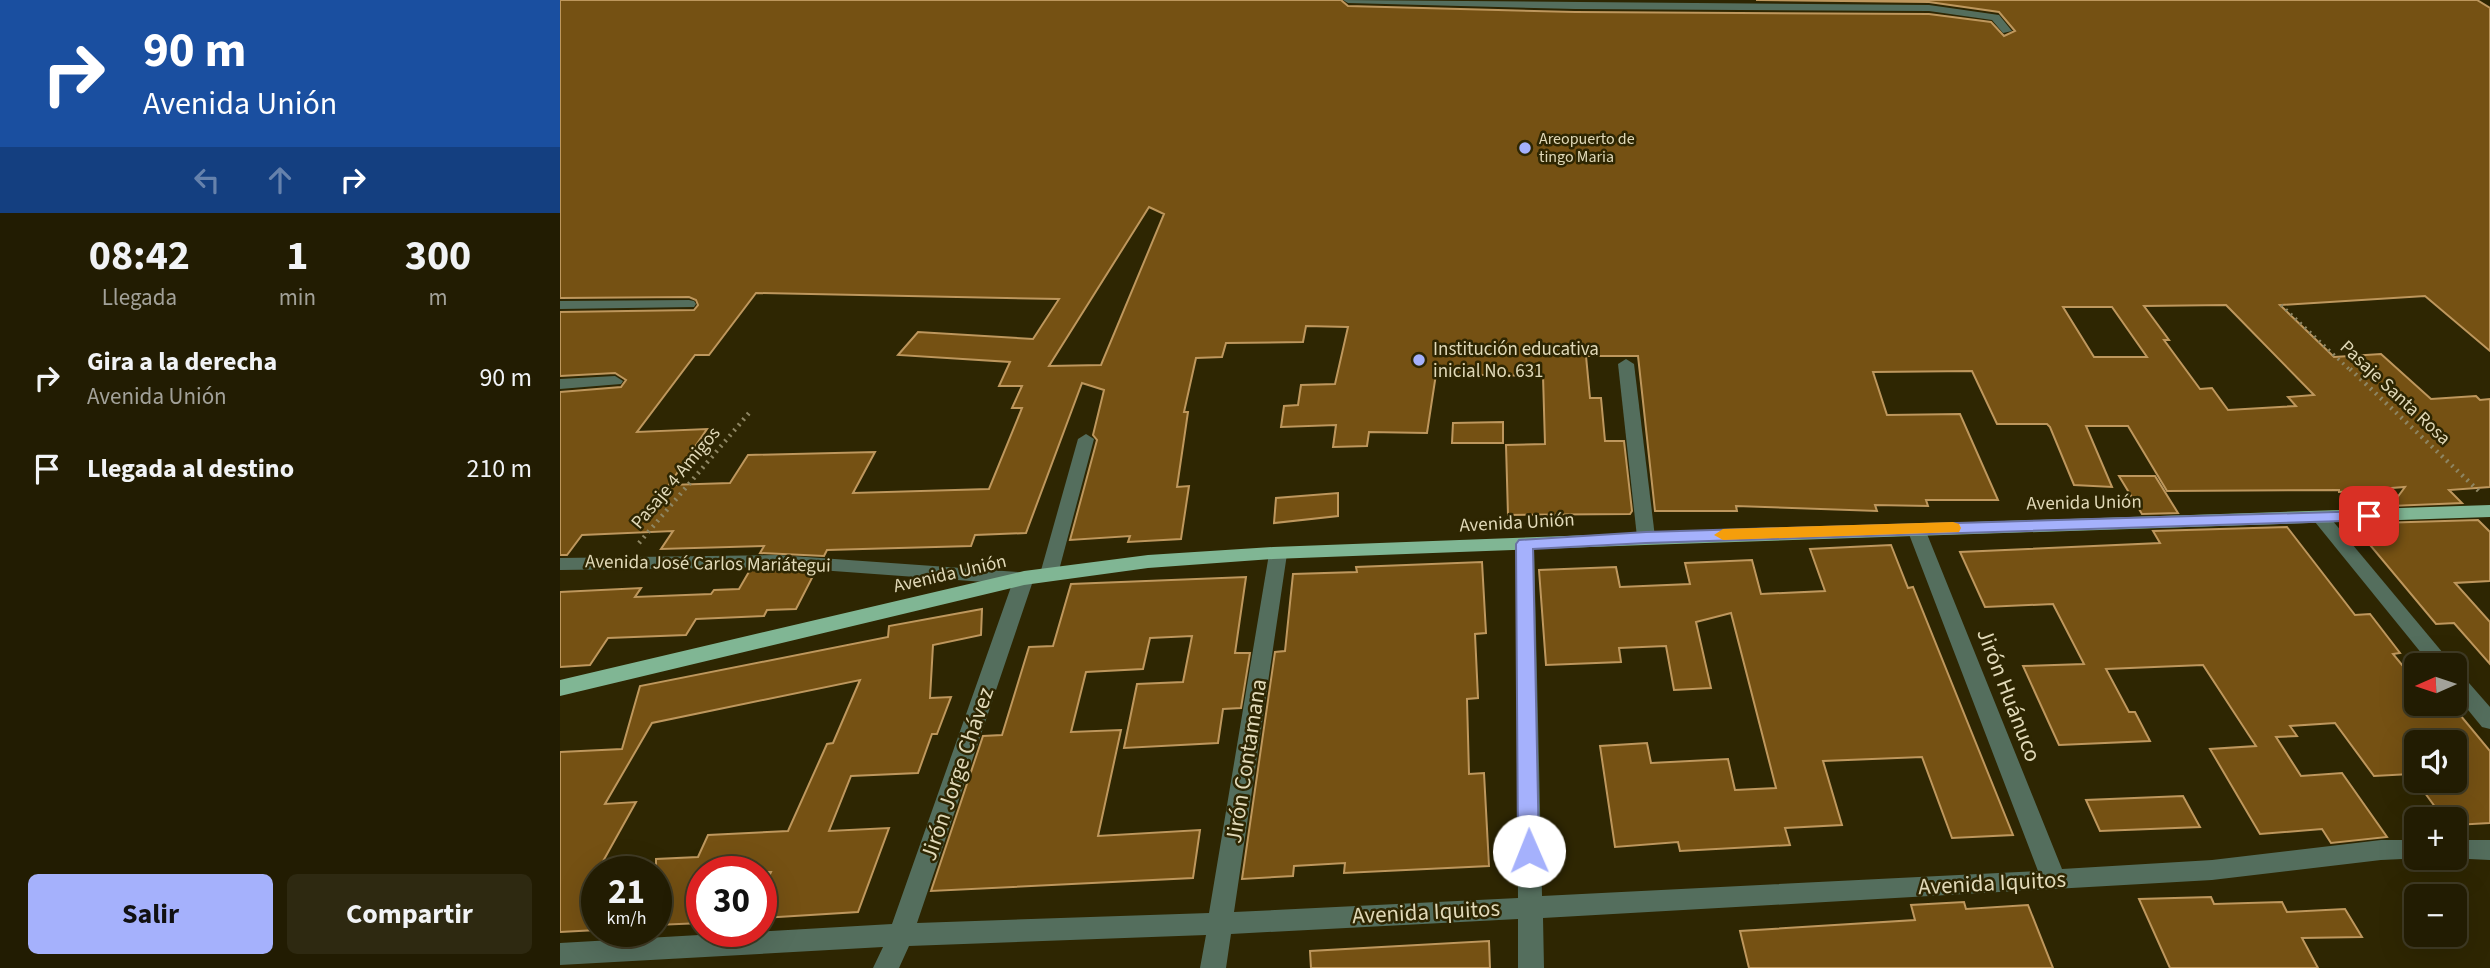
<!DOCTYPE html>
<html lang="es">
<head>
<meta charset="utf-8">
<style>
	body { margin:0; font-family:"Source Sans 3",sans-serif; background:#2e2911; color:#f1f3f6; height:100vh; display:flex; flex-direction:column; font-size:26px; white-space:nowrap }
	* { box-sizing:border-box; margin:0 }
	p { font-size:23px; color:#a2a199 }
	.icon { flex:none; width:38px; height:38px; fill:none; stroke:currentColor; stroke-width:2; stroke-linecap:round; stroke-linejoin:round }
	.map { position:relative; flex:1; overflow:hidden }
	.drawer { display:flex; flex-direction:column; background:#221c02; width:560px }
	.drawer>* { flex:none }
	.hud { background:#1a4fa0; color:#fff; overflow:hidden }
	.needle { width:46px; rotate:267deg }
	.controls { position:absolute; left:1844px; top:653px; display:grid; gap:14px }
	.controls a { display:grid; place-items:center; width:63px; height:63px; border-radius:10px; background:#221c02; box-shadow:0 7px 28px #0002,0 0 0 2px #3f3a24; font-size:35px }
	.speed { position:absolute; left:21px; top:856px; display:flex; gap:14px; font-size:35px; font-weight:700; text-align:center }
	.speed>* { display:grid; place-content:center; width:91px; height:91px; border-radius:50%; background:#221c02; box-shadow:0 7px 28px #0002,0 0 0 2px #3f3a24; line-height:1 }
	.speed small { font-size:18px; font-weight:400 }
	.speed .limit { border:10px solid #d22; background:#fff; color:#111 }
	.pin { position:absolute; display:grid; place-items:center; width:60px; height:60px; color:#fff; margin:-30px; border-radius:14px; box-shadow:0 4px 10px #0006 }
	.me { position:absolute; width:77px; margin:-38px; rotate:359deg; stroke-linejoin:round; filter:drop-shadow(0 0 5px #0008) }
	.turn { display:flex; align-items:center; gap:24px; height:147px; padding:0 28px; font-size:32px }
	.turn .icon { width:91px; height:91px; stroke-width:2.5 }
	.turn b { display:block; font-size:49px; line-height:60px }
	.lanes { display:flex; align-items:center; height:66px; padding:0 28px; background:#0003; justify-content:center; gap:35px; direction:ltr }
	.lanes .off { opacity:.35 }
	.eta { display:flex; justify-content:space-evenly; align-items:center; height:119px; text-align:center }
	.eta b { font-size:42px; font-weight:700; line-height:49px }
	.cta { display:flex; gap:14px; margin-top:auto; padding:14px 28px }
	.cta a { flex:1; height:80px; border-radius:10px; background:#a5b1fc; color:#111; font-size:28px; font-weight:700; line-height:80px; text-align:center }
	.cta a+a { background:#2e2911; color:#f1f3f6 }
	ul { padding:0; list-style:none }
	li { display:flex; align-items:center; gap:21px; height:91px; padding:0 28px }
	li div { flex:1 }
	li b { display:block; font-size:26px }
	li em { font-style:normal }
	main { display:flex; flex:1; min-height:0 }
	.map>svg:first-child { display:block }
</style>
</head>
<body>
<main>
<section class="drawer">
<div class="hud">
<div class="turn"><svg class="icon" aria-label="right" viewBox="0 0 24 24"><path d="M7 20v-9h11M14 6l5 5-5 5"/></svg><div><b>90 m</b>Avenida Unión</div></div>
<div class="lanes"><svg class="icon off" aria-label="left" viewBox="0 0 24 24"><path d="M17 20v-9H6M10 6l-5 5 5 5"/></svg><svg class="icon off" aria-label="ahead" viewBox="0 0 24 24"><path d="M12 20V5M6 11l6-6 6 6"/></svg><svg class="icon" aria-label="right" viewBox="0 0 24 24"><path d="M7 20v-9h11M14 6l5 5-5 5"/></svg></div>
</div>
<div class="eta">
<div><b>08:42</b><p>Llegada</p></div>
<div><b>1</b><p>min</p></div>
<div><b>300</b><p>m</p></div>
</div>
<ul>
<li><svg class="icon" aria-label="right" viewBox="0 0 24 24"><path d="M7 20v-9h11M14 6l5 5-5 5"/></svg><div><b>Gira a la derecha</b><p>Avenida Unión</p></div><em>90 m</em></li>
<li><svg class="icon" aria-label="arrive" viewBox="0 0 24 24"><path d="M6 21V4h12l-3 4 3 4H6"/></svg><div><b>Llegada al destino</b></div><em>210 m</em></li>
</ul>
<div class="cta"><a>Salir</a><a>Compartir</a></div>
</section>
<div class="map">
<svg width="1930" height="968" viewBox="0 0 1930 968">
	<rect width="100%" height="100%" fill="#2e2602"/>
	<g fill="#755113" stroke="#be975d" stroke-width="2" fill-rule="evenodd">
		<path d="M0,0H781L788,6L1015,12L1369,14L1431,22L1444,36L1455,31L1439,12L1369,2L1196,0H1917L1930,8V351L1865,296L1720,305L1774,357L1821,354L1871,399L1916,396L1920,400L1930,399V487L1889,490L1902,503L1831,506L1845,487L1779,492V490L1607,491L1568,426H1526L1552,487L1514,485L1490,427L1487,424H1437L1412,371L1313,372L1327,415L1400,414L1438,500H1366L1368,506L1315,505L1317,511L1176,506L1177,511H1095L1078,356H1026L1030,398H1041L1045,441H1064L1072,511L1070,514L948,515L946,445L985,444L983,376L876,374L867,433L809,432L807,446L773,447L776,425L721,427L724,406L738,405L741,385L775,384L788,327L746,326L743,342L666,343L662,357L636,358L624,412H628L617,487L629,486L621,539L568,542L570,536L510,540L537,440L533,435L544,390L522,383L466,533L415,535L411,546L267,550L264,556L200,553L204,546L101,549L113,531L22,535L7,555H0V392L61,387L66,380L55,373L0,376V312L134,310L138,305L136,300L129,297L0,298ZM589,207L604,214L541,365L489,366ZM196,293L499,299L473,339L358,332L338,355L450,362L439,386H462L452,408H462L429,489L293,493L315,452L188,455L170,483L109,485L147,429L77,432L135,355H149ZM1666,305L1754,395L1728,397L1736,406L1668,410L1652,388L1640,389L1604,340H1609L1584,306ZM1503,307H1552L1587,357H1534Z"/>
		<path d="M943,422V443H892L893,423Z"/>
		<path d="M1559,476H1595L1618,513L1582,514Z"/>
		<path d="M778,493V516L714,523L716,498Z"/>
		<path d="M1918,520L1930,532V581L1895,583L1930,622V664L1894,623L1876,624L1805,539L1818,523Z"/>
		<path d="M1727,527L1795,615L1810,614L1840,653L1833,654L1857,683V704H1873L1884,717L1901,716L1930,751V823L1895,825V819H1884L1851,774L1814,776L1775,723L1730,726L1737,736L1716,737L1741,776L1782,773L1827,837L1771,843L1762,829L1700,834L1650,749L1696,746L1643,665L1546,669L1569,712H1575L1590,741L1499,745L1463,666L1524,664L1493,604L1425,607L1400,552L1600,543L1593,531ZM1857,742H1895V780H1857Z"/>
		<path d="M1331,545L1348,588L1353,587L1453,835L1392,838L1362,757L1263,761L1282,825L1225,828L1230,845L1120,851L1118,842L1055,847L1040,746L1087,743L1091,763L1168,759L1175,790L1216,788L1171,613L1136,622L1151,688L1114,690L1106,646L1059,648L1061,662L986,665L979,570L1056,567L1060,587L1130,584L1125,563L1192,560L1201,594L1265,591L1250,549Z"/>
		<path d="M922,562L926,633L915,634L918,698L907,699L909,774L924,773L929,866L784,873L785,863L734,866L733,876L682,879L715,652L725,651L733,574L797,572L796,567Z"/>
		<path d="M190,570L255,572L236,609L207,610L204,616L136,619L126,635L48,638L30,665L0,667V592L81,588L75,597L151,594L154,590L179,589Z"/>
		<path d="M686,577L675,653H690L681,708L663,709L658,743L564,748L577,684L623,682L632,636L590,638L583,669L526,672L511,732L561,730L538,836L640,830L633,878L371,891L423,736L442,735L469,647L493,646L511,584Z"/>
		<path d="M422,609L421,635L373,645L370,698L391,697L377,734H372L358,773L291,776L269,831L329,828L298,912L201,918V893L211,872H142V923L96,925V859L138,857L148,835L228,831L267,744L273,743L300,680L92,723L45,804L76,802L37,872V930L0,932V752L62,749L80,686L328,637L329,626Z"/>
		<path d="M1623,796L1640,827L1540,831L1526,800Z"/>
		<path d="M1651,897L1654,904L1722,902L1727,912L1785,909L1802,937L1742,938L1758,968H1610L1579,899Z"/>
		<path d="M1404,902L1406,909L1468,905L1493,968H1189L1180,931L1355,920L1351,905Z"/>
		<path d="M929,941L930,968H751L750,951Z"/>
	</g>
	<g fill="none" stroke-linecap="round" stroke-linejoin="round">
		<path stroke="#8e8663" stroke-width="3.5" stroke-dasharray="2 4.5" stroke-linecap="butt" d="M1721,305L1791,371"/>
		<g stroke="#8e8663" stroke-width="4.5" stroke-dasharray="2 5" stroke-linecap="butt">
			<path d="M1790,369L1922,494"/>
			<path d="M79,543L189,413"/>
		</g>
		<g fill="#546e5d" fill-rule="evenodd">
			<path d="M783,0L1369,5L1439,15L1452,31L1443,33L1432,20L1369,11L1015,9L788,3Z"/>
			<path d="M129,300L134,301L136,304L134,307L0,309V301Z"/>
			<path d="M1066,359L1074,364L1095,537L1086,543L1077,537L1058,364Z"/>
			<path d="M55,376L63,381L61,384L0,389V379Z"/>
			<path d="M526,434L534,439L498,574L496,579H482L480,574L518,439Z"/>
			<path d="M1761,512L1767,514L1893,665H1871L1755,522L1752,518Z"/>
			<path d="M1356,523L1365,529L1502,869L1652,860L1821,840H1857V858H1864L1821,860L1652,880L983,918L984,968H958V919L671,934L666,968H640L646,935L349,946L339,968H313L323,947L0,965V943L332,924L452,584L218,567L0,570V558L218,555L471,573L474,578L357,923L649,913L709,554L711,550H725L727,554L674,912L958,898L956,544L958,540H972L974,544L982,896L1478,871L1347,529Z"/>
			<path d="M1895,672L1902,675L1930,707V729L1922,727L1895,694Z"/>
			<path d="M1895,840H1930V860L1888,858H1895Z"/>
		</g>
		<path fill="#80b694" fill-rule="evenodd" d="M1930,505V517L1085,545L713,559L588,568L464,585L0,696V680L464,571L588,555L713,547L1085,533Z"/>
	</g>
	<path fill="#a5b1fc" stroke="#6b73a4" stroke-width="2" d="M1809,511L1817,516L1815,520L1086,543L973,549L979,851L976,857L969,860L961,857L958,851L956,544L959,540L1086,532Z"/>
	<path fill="#f59e0b" d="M1393,522L1399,524L1401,528L1399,532L1163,540L1154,535L1163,529Z"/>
	<g fill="#a5b1fc" stroke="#2e2602" stroke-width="2.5">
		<circle cx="965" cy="148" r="7"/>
		<circle cx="859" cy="360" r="7"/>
	</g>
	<g text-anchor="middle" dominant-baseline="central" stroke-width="5" stroke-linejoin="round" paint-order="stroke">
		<g font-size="16" fill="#e1d9b8" stroke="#2e2602" text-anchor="start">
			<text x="979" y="139">Areopuerto de<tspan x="979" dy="18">tingo Maria</tspan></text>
		</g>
		<g font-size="19" fill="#e1d9b8" stroke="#2e2602" text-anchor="start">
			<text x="873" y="349">Institución educativa<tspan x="873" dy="22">inicial No. 631</tspan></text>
		</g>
		<g font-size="19" fill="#e1d9b8" stroke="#2e2602">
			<text transform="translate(1835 393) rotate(43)">Pasaje Santa Rosa</text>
			<text transform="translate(116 478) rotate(-50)">Pasaje 4 Amigos</text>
			<text transform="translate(1524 503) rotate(-1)">Avenida Unión</text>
			<text transform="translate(957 523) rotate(-3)">Avenida Unión</text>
			<text transform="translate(148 564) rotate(1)">Avenida José Carlos Mariátegui</text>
			<text transform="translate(390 574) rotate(-13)">Avenida Unión</text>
		</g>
		<g font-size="23" fill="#e1d9b8" stroke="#2e2602">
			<text transform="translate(1449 695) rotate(69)">Jirón Huánuco</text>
			<text transform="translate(686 761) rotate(-81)">Jirón Contamana</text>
			<text transform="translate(397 774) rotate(-71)">Jirón Jorge Chávez</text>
			<text transform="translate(1432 883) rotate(-3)">Avenida Iquitos</text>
			<text transform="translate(866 912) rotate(-3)">Avenida Iquitos</text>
		</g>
	</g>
</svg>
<div class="controls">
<a><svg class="needle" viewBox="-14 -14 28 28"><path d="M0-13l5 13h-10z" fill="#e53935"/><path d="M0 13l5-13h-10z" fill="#a2a199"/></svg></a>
<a><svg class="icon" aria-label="sound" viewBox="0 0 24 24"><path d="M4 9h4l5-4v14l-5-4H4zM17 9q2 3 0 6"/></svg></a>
<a>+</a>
<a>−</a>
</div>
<div class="speed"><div>21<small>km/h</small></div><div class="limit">30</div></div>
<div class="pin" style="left:1809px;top:516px;background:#d93025"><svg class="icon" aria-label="arrive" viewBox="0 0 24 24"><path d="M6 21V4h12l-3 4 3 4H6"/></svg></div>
<svg class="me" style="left:969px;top:851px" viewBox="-20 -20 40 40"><circle r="19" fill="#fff"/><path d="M0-13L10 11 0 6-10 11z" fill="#a5b1fc"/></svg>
</div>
</main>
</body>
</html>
